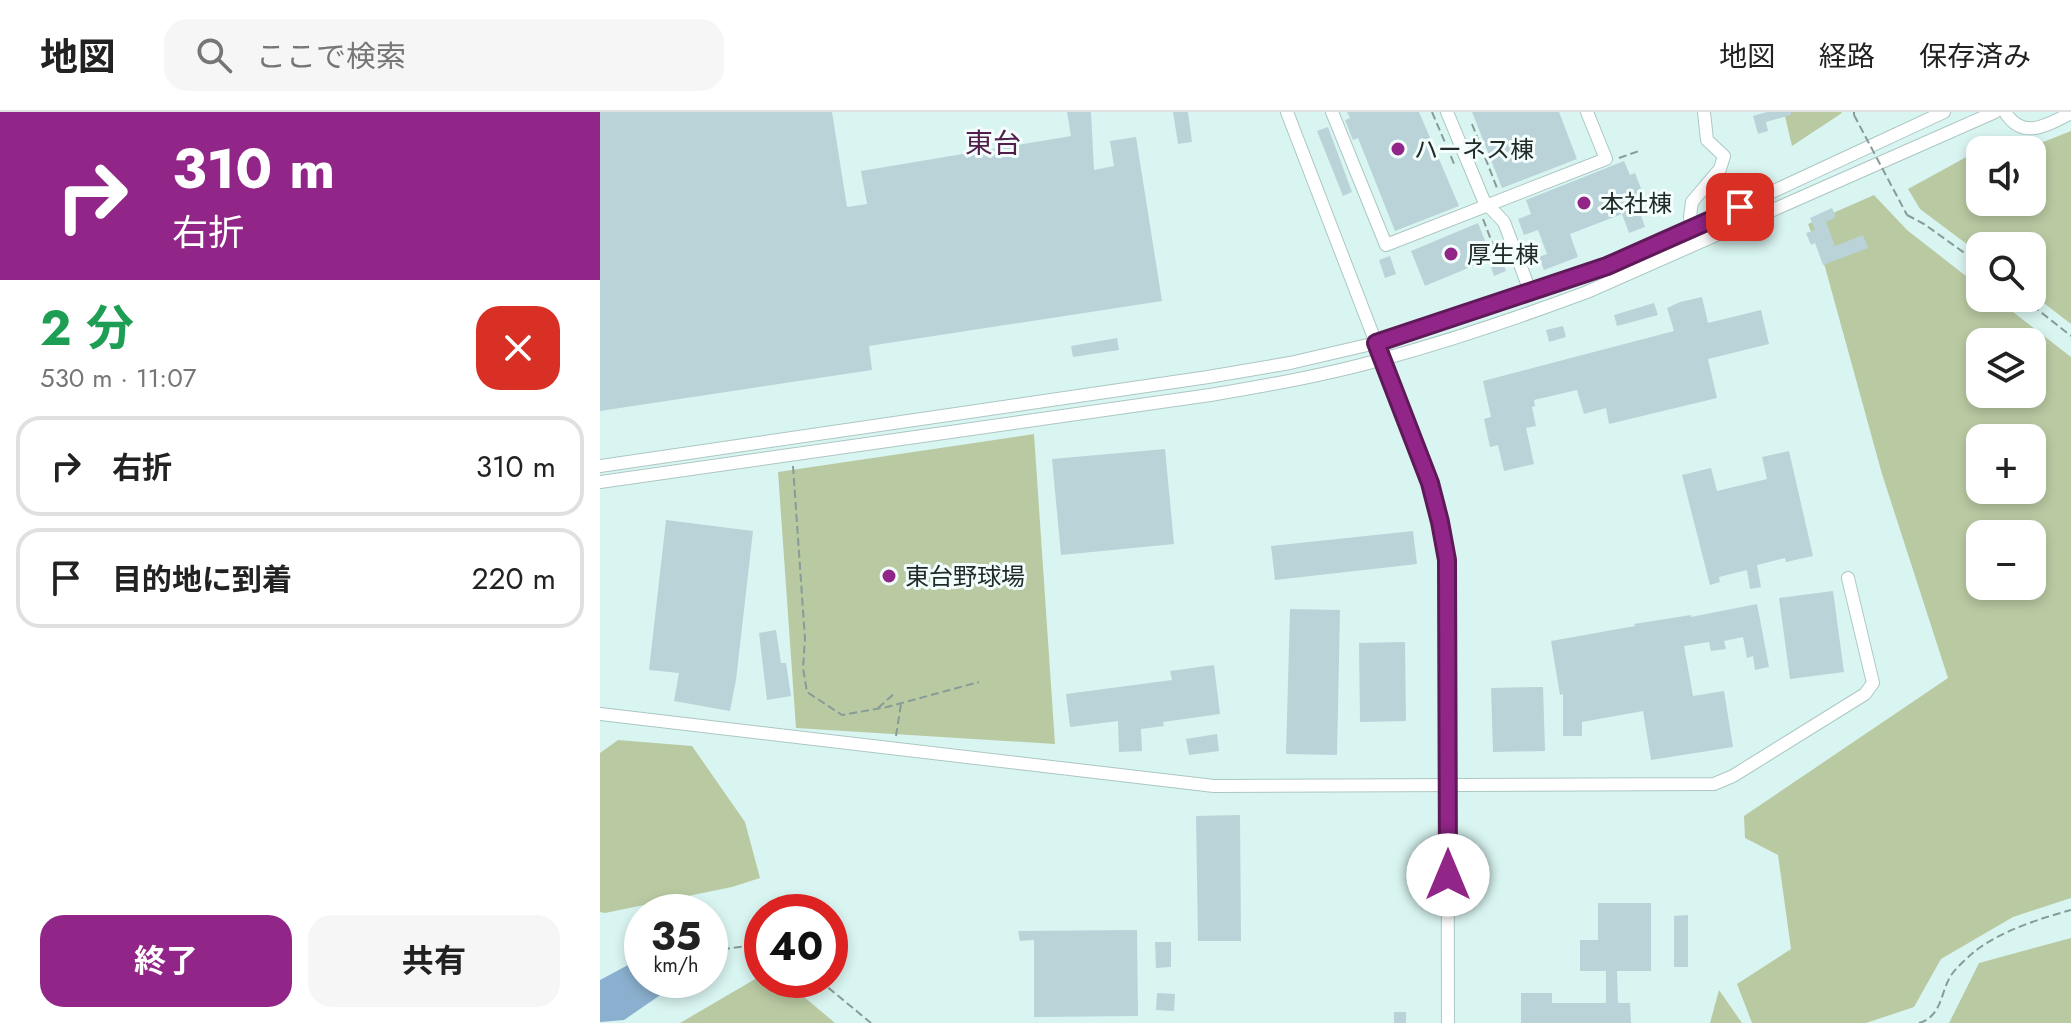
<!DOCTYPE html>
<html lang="ja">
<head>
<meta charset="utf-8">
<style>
	body { margin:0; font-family:Jost,"Noto Sans JP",sans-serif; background:#f6f6f6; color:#222; height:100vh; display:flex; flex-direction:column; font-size:30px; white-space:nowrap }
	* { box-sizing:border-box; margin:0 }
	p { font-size:26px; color:#767676 }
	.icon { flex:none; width:44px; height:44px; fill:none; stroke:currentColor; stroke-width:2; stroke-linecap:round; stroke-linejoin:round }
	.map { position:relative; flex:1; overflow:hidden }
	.side { display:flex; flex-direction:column; background:#fff; width:600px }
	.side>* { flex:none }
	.banner { background:#922688; color:#fff; overflow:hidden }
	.fabs { position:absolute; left:1366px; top:24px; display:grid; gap:16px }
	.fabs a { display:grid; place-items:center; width:80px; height:80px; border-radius:16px; background:#fff; box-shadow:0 4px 12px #0003; font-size:40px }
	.speed { position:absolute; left:24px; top:782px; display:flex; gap:16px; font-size:40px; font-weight:700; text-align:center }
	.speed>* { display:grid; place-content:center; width:104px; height:104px; border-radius:50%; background:#fff; box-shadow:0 4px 12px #0003; line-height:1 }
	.speed small { font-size:20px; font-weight:400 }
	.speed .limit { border:12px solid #d22; background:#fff; color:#111 }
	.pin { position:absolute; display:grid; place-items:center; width:68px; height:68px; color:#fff; margin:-34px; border-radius:16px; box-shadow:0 4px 12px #0006 }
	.me { position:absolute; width:88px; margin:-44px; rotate:0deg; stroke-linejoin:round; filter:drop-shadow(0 0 6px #0008) }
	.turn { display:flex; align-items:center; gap:28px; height:168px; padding:0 40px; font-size:36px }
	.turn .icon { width:104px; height:104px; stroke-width:2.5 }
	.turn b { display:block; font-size:56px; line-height:68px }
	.round { display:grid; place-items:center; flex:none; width:84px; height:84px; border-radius:24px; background:#f6f6f6 }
	.head { display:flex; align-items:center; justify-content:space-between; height:136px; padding:0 40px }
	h1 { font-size:48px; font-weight:700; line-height:60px; color:#1e9e55 }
	.primary-button { display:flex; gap:16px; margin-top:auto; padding:16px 40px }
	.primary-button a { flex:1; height:92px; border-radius:24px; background:#922688; color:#fff; font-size:32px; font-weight:700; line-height:92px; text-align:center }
	.primary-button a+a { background:#f6f6f6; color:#222 }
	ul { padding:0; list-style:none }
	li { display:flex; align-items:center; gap:24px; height:100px; margin:0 16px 12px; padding:0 24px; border:4px solid #e0e0e0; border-radius:24px }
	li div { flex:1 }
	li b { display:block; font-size:30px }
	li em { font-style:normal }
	header { display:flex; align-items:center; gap:48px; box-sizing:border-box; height:112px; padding:0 40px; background:#fff; border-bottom:2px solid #e0e0e0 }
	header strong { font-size:38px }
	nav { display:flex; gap:44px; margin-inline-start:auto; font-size:28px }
	.search { width:560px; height:72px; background:#f6f6f6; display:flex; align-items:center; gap:20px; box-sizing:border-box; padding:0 28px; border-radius:24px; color:#767676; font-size:30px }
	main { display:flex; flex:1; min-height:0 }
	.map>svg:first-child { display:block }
</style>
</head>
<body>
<header>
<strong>地図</strong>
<div class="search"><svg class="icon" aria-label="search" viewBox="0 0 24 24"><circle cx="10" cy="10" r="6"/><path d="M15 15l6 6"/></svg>ここで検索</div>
<nav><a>地図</a><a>経路</a><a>保存済み</a></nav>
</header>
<main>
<section class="side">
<div class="banner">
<div class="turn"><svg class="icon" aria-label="right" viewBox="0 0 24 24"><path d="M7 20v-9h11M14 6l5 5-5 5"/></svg><div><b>310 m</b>右折</div></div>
</div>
<div class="head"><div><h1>2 分</h1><p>530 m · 11:07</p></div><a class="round" style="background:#d93025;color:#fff"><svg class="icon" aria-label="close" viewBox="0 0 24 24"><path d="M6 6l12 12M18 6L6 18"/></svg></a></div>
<ul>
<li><svg class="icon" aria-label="right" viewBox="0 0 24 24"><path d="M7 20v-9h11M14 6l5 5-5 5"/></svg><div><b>右折</b></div><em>310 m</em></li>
<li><svg class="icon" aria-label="arrive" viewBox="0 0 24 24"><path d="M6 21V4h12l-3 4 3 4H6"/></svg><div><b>目的地に到着</b></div><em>220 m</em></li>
</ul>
<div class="primary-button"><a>終了</a><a>共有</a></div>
</section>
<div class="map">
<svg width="1471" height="911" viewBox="0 0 1471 911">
	<rect width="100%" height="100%" fill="#d9f5f1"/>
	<g fill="#b9caa3" fill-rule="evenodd">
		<path d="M1184,0H1241L1242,1L1192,34Z"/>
		<path d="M1471,19V212L1432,182V134H1380V142L1320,97L1308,77L1401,26L1433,34ZM1432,38V90H1380V38Z"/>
		<path d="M1274,83L1307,118L1380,175V186H1395L1471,245V786L1413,805L1341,847L1314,895L1266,911H1152L1137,872L1191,837L1178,743L1145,726L1144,704L1348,566L1282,362L1225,155L1208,112ZM1380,230H1432V282H1380ZM1380,326H1432V378H1380ZM1380,422H1432V474H1380Z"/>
		<path d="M434,322L455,632L196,616L178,360Z"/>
		<path d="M18,628L92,634L145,710L160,766L132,775L5,801L0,800V641Z"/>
		<path d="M1471,826V911H1349L1379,851Z"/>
		<path d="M162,863V868H184L235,911H80Z"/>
		<path d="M1119,878L1142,911H1110Z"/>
	</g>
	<path fill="#8bb0cf" d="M41,846L42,868H73L69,877L24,908L0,910V868Z"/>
	<g fill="#b9d3d9">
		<path d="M0,0H232L247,95L267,92L261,59L471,24L467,0H491L494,58L514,54L510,29L536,25L562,189L269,234L272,258L0,299Z"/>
		<path d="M573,0H588L592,30L578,32Z"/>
		<path d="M747,0H819L859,94L795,119L758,26L753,28L745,8L750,6Z"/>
		<path d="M872,0H959L977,47L902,76Z"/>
		<path d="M1167,0H1191V3L1166,10L1168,19L1158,22L1153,4Z"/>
		<path d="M728,15L752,80L743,84L717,19Z"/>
		<path d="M1024,49L1030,63L1035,61L1045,87L1040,89L1042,94L1038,95L1045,115L1029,121L1022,102L970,122L978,145L944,158L939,145L947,142L938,118L924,123L918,107L931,102L926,88Z"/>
		<path d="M1232,96L1236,105L1226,110L1235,134L1263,123L1268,136L1223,153L1215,131L1211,133L1206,121L1215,118L1210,106Z"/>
		<path d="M878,111L892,146L825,174L811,139Z"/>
		<path d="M790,144L796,162L785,166L779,148Z"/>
		<path d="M902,148L906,159L894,164L890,152Z"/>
		<path d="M1102,185L1108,211L1161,198L1169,232L1108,247L1117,286L1009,312L1006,296L984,302L977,278L934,288L935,294L932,295L936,314L926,316L934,352L904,359L898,333L890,335L884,307L891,305L883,269L1074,219L1067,196L1080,190Z"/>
		<path d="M1054,191L1058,203L1017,214L1014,203Z"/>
		<path d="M963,214L966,225L949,230L946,218Z"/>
		<path d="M517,226L519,238L473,245L471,234Z"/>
		<path d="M565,337L574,432L461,443L452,347Z"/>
		<path d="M1189,339L1213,444L1186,450L1185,446L1157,453L1161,475L1150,477L1147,458L1119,465L1120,470L1110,473L1082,363L1111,356L1117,379L1167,367L1162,345Z"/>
		<path d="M66,408L153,419L136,568L130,599L74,589L79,561L49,558Z"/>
		<path d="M813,419L817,452L675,468L671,434Z"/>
		<path d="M1233,479L1244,560L1190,567L1179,486Z"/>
		<path d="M1157,492L1169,555L1155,558L1153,544L1147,546L1143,525L1124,529L1126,537L1111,539L1109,530L1084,534L1093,584L1124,579L1133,635L1051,648L1043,599L982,610V624H963V582L960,583L951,529L1035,514L1034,512L1091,503V505Z"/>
		<path d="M690,497L740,498L737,643L686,642Z"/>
		<path d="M176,518L181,551H186L191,584L167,588L159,521Z"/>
		<path d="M805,530L806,609L760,610L759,531Z"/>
		<path d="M614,553L620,602L563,610L564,614L541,617L542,639L519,640L518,609L470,615L466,582L572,568L570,559Z"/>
		<path d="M943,575L945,639L893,640L891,576Z"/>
		<path d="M617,622L619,639L589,643L586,627Z"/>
		<path d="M640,703L641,829H598L596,704Z"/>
		<path d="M998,791H1051V859H1017L1018,891H1030L1031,911H921V881H952V891H1006V859H980V828H998Z"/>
		<path d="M1088,803V855H1074V804Z"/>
		<path d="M537,818L538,904L434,905V828L420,829L418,819Z"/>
		<path d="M555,830H571V855L556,856Z"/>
		<path d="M557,881L575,882L574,899L556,898Z"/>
		<rect x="794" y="900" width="12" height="11"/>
	</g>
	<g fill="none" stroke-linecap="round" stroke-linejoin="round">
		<g stroke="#acc7c3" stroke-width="14">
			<g id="minor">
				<path d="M687,0L830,371L840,410L847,448L848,911"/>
				<path d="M732,0L786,133L1006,47L987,0"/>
				<path d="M847,0L884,89L904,110L930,179"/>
				<path d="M1405,0C1423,29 1447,13 1471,1"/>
				<path d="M1092,117L1090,105L1092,90L1120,57L1124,44L1107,28L1104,0"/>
				<path d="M0,354L608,265L690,251L776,231L1007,154L1092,117L1344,0"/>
				<path d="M0,370L610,283C668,273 727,263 783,247C852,228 920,205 987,180L1395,0"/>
				<path d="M0,602L614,674L1114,672L1133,664L1265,582L1273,571L1248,466"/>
			</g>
		</g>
		<g stroke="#879b98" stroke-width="2" stroke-dasharray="8 4" stroke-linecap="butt">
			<path d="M832,0L855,54"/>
			<path d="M1254,3V0"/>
			<path d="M872,12L897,76"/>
			<path d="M1019,46L1039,39"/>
			<path d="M1307,103L1324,112L1380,152"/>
			<path d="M883,107L898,146L902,144"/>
			<path d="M1423,186L1471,224"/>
			<path d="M193,354L205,527L203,556L207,580L242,603L287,595L379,570"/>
			<path d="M278,596L295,581"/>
			<path d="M296,624L301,592"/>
			<path d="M110,839L162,832"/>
			<path d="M219,868L271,911"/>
			<path d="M1319,911C1343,904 1340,879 1352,862C1358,854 1367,846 1374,840C1398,820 1441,806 1471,798"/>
		</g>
		<use href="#minor" stroke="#fff" stroke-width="12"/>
		<path stroke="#879b98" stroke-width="2" stroke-dasharray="8 4" stroke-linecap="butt" d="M1254,3L1307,103"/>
	</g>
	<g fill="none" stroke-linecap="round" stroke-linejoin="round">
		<g stroke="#5f1958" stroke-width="20">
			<path id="route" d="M848,763L847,448L840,410L830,371L776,231L1007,154L1140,95"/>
		</g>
		<use href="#route" stroke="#922688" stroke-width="14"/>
	</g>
	<g fill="#922688" stroke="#f3fefc" stroke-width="3">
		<circle cx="798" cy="37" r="8"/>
		<circle cx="984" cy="91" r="8"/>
		<circle cx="851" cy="142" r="8"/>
		<circle cx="289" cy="464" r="8"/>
	</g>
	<g text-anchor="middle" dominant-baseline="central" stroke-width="6" stroke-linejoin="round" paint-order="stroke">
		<g font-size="24" fill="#212b2a" stroke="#f3fefc" text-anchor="start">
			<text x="814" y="37">ハーネス棟</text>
			<text x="1000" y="91">本社棟</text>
			<text x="867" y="142">厚生棟</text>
			<text x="305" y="464">東台野球場</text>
		</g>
		<g font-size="28" fill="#511d4b" stroke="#f3fefc">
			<text x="393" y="31">東台</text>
		</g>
	</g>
</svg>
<div class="fabs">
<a><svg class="icon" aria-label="sound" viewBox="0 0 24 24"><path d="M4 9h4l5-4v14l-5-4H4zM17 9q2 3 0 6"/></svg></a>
<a><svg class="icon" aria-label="search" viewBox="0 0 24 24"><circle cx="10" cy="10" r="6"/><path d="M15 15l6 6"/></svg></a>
<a><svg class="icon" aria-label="layers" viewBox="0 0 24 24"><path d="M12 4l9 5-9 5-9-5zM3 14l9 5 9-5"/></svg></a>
<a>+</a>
<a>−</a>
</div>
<div class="speed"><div>35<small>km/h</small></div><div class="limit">40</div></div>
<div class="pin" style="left:1140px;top:95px;background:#d93025"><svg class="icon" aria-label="arrive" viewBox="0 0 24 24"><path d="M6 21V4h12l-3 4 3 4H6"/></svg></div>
<svg class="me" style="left:848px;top:763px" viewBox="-20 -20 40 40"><circle r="19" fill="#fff"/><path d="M0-13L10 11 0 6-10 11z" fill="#922688"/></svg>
</div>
</main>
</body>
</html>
